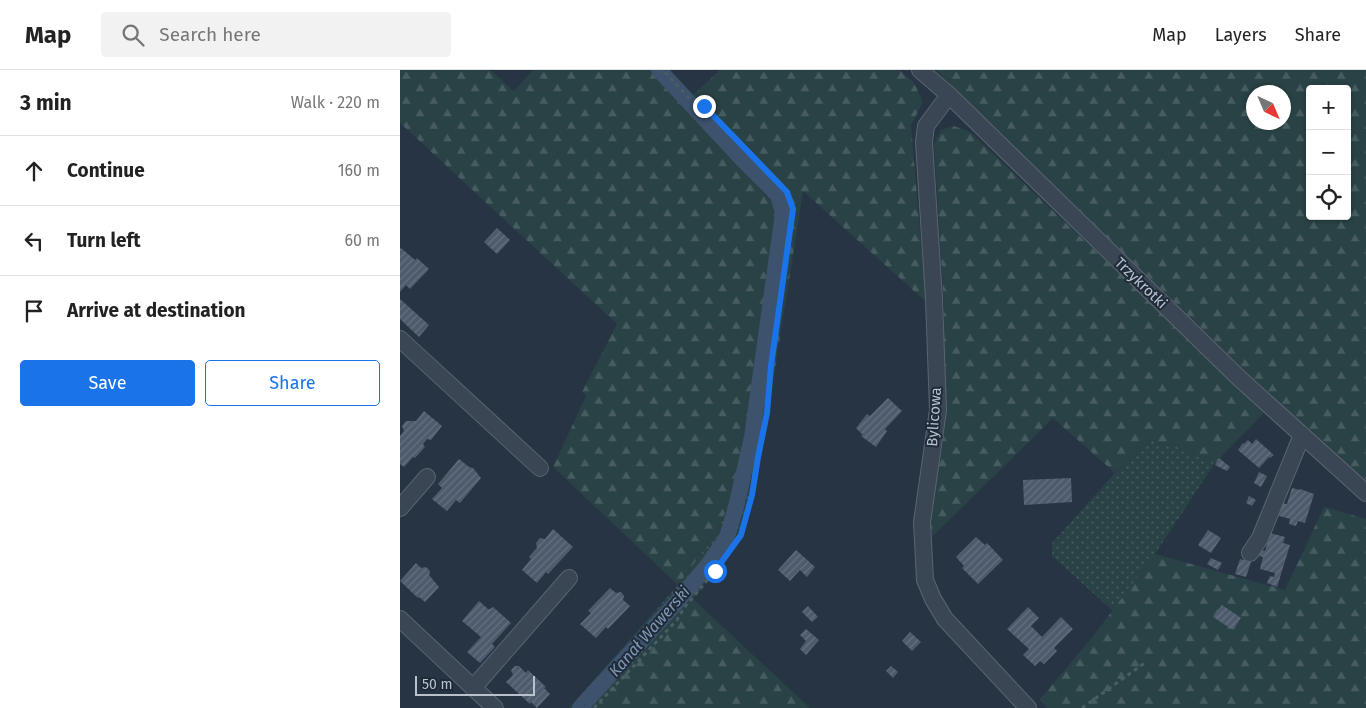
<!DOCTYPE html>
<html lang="en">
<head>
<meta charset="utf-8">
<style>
	:root { --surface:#fff; --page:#f2f2f2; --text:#222; --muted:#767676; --line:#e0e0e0; --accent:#1a73e8 }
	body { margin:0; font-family:"Fira Sans",sans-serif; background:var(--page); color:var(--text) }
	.controls { position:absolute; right:15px; top:15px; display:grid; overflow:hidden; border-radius:5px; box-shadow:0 1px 4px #0004 }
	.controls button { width:45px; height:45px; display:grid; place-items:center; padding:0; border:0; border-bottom:1px solid var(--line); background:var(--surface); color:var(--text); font:25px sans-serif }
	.compass { position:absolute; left:846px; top:15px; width:45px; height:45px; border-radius:50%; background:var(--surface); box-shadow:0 1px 4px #0004; rotate:136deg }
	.scale { position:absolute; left:15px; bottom:12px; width:120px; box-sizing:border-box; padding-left:5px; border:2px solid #b9c1cd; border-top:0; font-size:14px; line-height:18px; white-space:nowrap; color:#b9c1cd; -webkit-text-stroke:4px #202b39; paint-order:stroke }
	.stop { position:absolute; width:15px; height:15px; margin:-11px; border:4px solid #1a73e8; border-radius:50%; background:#fff }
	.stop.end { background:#1a73e8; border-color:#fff; box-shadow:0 1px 5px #0008 }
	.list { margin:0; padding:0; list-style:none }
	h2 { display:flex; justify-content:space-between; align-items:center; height:65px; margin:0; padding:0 20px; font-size:21px }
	h2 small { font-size:16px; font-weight:400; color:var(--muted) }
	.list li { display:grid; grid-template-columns:32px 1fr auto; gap:15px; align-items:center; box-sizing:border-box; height:70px; padding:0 20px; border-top:1px solid var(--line) }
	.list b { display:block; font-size:19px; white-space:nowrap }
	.list em { font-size:16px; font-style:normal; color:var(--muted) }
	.actions { display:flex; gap:10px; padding:15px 20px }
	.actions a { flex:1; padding:11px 0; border:1px solid var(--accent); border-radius:5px; text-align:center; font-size:18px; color:var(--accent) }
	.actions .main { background:var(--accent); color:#fff }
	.icon { flex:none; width:28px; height:28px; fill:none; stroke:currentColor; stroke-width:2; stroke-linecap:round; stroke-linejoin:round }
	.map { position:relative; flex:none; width:966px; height:638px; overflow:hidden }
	header { display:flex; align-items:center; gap:30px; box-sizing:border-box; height:70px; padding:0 25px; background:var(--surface); border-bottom:1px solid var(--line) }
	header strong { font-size:24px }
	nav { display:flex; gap:28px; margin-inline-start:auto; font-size:18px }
	.search { width:350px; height:45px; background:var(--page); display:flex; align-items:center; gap:12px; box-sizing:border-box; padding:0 18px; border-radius:5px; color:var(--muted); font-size:19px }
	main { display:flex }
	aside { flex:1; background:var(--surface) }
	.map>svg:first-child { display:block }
	.grass { fill:url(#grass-dots) }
	.forest { fill:url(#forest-firs); fill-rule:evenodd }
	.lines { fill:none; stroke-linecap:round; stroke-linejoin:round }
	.canal { stroke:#3c526d; stroke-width:16 }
	.building { fill:url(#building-hatch) }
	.minor-casing { stroke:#5a6471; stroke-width:18 }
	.path { stroke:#475f61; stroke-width:3; stroke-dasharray:4 4; stroke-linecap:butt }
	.minor { stroke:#3b4654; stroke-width:16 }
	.route { stroke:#1a73e8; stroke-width:6 }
	.labels { text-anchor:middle; stroke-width:4; stroke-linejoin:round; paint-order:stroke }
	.street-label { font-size:15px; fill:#b9c1cd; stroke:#202b39 }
	.water-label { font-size:16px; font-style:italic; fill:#7f98b4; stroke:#202b39 }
</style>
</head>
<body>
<header>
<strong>Map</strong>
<div class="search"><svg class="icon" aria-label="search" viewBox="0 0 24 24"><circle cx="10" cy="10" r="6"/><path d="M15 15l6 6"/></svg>Search here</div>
<nav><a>Map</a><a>Layers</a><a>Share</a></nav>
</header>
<main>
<aside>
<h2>3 min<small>Walk · 220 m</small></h2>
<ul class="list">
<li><svg class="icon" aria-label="ahead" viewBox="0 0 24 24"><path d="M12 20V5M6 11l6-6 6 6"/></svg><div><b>Continue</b></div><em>160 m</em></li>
<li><svg class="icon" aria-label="left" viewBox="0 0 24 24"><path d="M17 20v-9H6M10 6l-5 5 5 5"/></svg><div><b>Turn left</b></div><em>60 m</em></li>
<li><svg class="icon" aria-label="arrive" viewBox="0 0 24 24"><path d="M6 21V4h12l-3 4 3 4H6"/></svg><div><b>Arrive at destination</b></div></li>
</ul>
<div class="actions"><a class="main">Save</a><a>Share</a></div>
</aside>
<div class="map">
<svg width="966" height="638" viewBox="0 0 966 638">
	<defs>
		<pattern id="grass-dots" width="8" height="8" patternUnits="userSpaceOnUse" patternTransform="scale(1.25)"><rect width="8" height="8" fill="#294245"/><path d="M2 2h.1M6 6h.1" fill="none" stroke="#465c5f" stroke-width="1.8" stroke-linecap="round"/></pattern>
		<pattern id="forest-firs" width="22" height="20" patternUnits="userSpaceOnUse" patternTransform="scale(1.25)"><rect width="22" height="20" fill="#294245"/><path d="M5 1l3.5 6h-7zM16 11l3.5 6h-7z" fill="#465c5f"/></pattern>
		<pattern id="building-hatch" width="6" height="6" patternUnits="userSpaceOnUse" patternTransform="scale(1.25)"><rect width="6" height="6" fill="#4e5b6d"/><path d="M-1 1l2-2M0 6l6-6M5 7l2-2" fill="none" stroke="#657181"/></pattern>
	</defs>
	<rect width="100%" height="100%" fill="#273444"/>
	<g class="grass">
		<path d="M251,0H269L385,128L390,138L350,427L340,457L317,496L195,638H169L278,515L317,462L341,404L375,148V137L368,127Z"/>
		<path d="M750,369L815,393L755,484L713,541L652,486V473L715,403Z"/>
	</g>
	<g class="forest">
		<path d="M0,0H90L114,21L133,0H251L368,127L375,137V148L341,404L317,462L278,515L153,397L186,326L182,322L217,254L0,53Z"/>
		<path d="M320,0H500L514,13L523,32L511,55L526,232L403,121L356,420L341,470L293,529L410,638H195L317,496L340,457L350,427L390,138L385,128L293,25Z"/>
		<path d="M536,0H966V411L875,330ZM910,19H947V146H910ZM854,22H884V52H854Z"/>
		<path d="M554,56L570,62L865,342L815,393L750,369L715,403L653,348L533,466L530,456L542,363L544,236L534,73L541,60Z"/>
		<path d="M924,437L966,449V638H647L640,629L691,569L755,484L885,520Z"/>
	</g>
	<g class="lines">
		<path class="canal" d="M180,638L276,533L307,496L327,467L336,437L352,367L383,143L378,125L342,89L259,0"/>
	</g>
	<g class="building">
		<path d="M97,158L110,170L97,184L84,172Z"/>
		<path d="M1,178L15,190L17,188L29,199L10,219L6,215L0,222V179Z"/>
		<path d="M0,229L29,255L19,267L0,249Z"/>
		<path d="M488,328L502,341L485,359L487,361L476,377L461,366L463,365L456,358L467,344L470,346Z"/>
		<path d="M24,341L42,356L31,370L27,369L23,374L25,377L15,388L13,387L4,397L0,394V366L4,361L2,356L6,351H16Z"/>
		<path d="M856,369L874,385L870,388L869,387L859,398L838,380L843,373L844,374L848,370L852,374Z"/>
		<path d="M819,388L830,397L827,401L815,395Z"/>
		<path d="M59,389L69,397L73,398L81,408L60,433L56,430L47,441L32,429L42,418L38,414Z"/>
		<path d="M859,402L867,406L861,417L854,413Z"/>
		<path d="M671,408L672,432L624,435L623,410Z"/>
		<path d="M892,418L900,420V419L914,424L905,453L898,451L896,456L889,454L890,449L876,445L880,433L887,434Z"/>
		<path d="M849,426L856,430L852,436L846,433Z"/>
		<path d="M153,459L173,477L148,504L146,502L137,513L122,500L131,489L129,487L137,478L136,473L140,468L145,469Z"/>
		<path d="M808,460L821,468L811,483L798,475Z"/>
		<path d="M870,463L885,467L883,473L890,475L877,517L867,513L870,506L874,507L875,503L860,499L863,487L859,486L860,480L865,481Z"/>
		<path d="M576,467L585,475L587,473L603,490L578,514L562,498L564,496L556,487Z"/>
		<path d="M396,480L415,497L407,507L400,500L390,511L378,500Z"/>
		<path d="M811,488L822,493L818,500L807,494Z"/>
		<path d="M840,489L851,492L846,507L835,504Z"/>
		<path d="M16,493L21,498L26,497L30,501L29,505L39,517L25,532L19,527L18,528L0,511Z"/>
		<path d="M210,518L216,523L221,522L224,526L223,530L230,536L208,559L206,557L196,568L180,554L191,543L188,541Z"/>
		<path d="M79,531L88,539H90L93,537L111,553L92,574L95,577L80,593L67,582L81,567L62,551Z"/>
		<path d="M822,535L841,548L833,560L813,547Z"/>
		<path d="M408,536L418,547L412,552L402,542Z"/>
		<path d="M628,537L639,548L631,556L642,567L661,547L673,559L654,578L657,581L644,594L640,591L635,596L623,585L629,579L607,559Z"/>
		<path d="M406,559L419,570L406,585L400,579L406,571L400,565Z"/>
		<path d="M510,562L521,572L512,581L502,571Z"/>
		<path d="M115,596H119L126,603L128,600L146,617L144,618L150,624L137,638L131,632L130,634L106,612L113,605L111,600Z"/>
		<path d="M491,596L498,602L493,608L486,601Z"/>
	</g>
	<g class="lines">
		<g class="minor-casing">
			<g id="minor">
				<path d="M520,0L549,25L838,307L966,423"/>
				<path d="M549,25L526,56L524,72L534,229L538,340L522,452L525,510L533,529L545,549L628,638"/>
				<path d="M0,269L140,398"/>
				<path d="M0,438L27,407"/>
				<path d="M850,483L860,468L902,365"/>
				<path d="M0,549L95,638"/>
				<path d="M73,618L169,508"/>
			</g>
		</g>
		<g class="path">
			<path d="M194,638L277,550L284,538L315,501L341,465L353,425L358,387L367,343L371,296L393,139L387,122L304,36L289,28L263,0"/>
			<path d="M682,638L746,592"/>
		</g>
		<use href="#minor" class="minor"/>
	</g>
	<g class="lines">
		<path class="route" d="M304,36L387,122L393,139L371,296L367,343L358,387L352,425L341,465L315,501"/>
	</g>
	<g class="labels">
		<g class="street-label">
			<text transform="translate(741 213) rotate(44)" y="5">Trzykrotki</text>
			<text transform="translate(534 347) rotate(-86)" y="5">Bylicowa</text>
		</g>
		<g class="water-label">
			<text transform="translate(249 561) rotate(-49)" y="6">Kanał Wawerski</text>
		</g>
	</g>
</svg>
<div class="controls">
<button>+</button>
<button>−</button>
<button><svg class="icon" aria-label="locate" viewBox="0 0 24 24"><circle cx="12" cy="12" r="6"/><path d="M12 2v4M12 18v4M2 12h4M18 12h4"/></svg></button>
</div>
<svg class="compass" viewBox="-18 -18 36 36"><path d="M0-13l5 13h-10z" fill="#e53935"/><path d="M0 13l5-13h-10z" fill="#767676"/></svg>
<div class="scale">50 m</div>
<div class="stop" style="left:315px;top:501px"></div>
<div class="stop end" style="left:304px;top:36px"></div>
</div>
</main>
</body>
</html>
